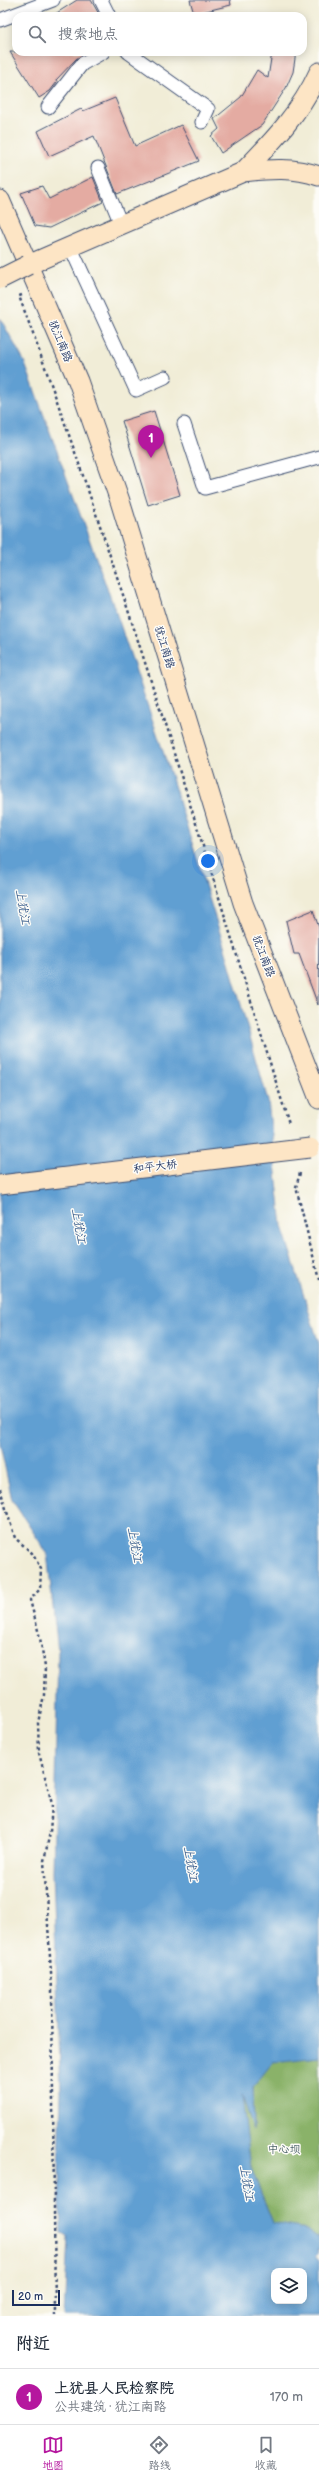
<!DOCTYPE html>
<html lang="zh">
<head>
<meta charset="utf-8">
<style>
	:root { --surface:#fff; --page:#f2f2f3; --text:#1f2937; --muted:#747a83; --line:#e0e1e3; --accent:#b5179e }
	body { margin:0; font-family:"Balsamiq Sans","LXGW WenKai TC",sans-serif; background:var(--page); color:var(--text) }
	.controls { position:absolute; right:12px; bottom:12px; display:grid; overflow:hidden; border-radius:8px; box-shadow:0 2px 10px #0003 }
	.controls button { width:36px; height:36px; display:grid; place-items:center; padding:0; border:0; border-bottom:1px solid var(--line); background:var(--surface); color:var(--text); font:20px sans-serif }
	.scale { position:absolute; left:12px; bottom:10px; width:48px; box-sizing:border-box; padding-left:4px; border:2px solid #1b2f5e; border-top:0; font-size:11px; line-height:14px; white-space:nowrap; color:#1b2f5e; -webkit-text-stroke:3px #fdfcf7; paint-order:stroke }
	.you { position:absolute; left:208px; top:861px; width:14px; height:14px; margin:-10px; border:3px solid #fff; border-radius:50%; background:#1a73e8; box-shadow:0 0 0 6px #1a73e833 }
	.badge { display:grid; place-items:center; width:26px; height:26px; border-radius:50%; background:var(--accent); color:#fff; font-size:13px; font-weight:700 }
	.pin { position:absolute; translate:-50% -33px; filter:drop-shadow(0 1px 2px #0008) }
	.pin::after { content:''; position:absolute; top:21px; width:14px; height:12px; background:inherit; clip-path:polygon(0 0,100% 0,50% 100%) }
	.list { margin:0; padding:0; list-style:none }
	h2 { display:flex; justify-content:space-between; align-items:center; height:52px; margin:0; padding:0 16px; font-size:17px }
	h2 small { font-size:13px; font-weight:400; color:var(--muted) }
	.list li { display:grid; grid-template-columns:26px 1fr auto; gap:12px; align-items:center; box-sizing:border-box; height:56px; padding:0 16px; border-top:1px solid var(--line) }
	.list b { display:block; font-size:15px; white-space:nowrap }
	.list p { margin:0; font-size:13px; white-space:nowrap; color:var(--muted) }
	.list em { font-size:13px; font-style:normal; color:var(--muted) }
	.icon { flex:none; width:22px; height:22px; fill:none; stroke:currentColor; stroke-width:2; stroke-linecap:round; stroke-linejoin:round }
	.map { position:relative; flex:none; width:319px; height:2316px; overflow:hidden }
	.search { position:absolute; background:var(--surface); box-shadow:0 2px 10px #0003; left:12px; right:12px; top:12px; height:44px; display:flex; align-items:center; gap:10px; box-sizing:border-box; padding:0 14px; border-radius:12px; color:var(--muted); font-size:15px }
	.sheet { height:108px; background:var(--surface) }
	nav { display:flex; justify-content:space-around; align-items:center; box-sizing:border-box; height:56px; border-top:1px solid var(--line); background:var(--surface); font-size:11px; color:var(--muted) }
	nav a { display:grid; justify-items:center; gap:2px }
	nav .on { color:var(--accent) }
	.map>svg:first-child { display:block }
	.forest { fill:#8ab269; stroke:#527064 }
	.water { fill:#619fd2; stroke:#3e6798; fill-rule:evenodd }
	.building { fill:#e4aba2 }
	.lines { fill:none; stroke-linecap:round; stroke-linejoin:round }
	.street-casing { stroke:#3b4c70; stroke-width:15 }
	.secondary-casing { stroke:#3b4c70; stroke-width:21 }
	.path { stroke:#3b4c70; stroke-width:2.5; stroke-dasharray:3 3; stroke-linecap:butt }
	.street { stroke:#fff; stroke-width:13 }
	.secondary { stroke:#fde5c5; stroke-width:19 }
	.secondary-bridge-casing { stroke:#3b4c70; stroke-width:21; stroke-linecap:butt }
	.secondary-bridge { stroke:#fde5c5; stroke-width:19 }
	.labels { text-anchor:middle; stroke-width:3; stroke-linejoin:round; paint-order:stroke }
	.street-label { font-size:11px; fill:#1b2f5e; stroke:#fdfcf7 }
	.park-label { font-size:11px; fill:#475f66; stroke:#fdfcf7 }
	.water-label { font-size:12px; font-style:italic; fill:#375c8c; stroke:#fdfcf7 }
</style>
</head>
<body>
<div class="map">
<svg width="319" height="2316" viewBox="0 0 319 2316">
	<rect width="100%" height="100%" fill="#fdfcf7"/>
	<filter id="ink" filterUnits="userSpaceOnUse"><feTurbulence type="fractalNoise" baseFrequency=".025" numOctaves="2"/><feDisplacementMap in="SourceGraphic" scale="8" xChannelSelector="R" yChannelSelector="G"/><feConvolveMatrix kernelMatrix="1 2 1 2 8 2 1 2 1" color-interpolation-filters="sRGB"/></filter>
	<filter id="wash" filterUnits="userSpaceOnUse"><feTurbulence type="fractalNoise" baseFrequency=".012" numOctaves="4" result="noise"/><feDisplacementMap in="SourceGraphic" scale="16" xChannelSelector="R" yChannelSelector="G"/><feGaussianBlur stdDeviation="0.9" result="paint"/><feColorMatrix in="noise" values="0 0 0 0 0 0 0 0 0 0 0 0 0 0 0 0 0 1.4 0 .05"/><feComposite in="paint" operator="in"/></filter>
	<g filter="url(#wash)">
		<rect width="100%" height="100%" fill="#f1edd7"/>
		<path class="forest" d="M319,2057V2237L317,2238L305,2229L273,2223L251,2168L241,2094L254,2128L253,2087L273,2061Z"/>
		<path class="water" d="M0,318L24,361L118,618L169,769L229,962L268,1101L282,1226L319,1344V2057L273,2062L253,2087L254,2130L242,2096L251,2168L273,2223L305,2229L317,2238L319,2237V2250L317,2249L318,2254L315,2256L319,2261V2316H64L68,2237L61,2233L59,2169L61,2092L53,1873L58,1652L47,1553L12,1500L0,1444ZM274,2271H304V2301H274Z"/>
		<g id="blocks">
			<g class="building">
				<path d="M77,0H91L100,16H52Z"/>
				<path d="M190,0H230L231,5L194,14Z"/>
				<path d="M10,52H87L76,59L56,80L57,82L50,91L39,98Z"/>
				<path d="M272,52H296L293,72L286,88L262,125L221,153L211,136L219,129L214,119L241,97L257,70L268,78Z"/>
				<path d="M115,98L135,146L181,125L199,161L117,194L94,136L49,156L38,131L81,109L83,111Z"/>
				<path d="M93,177L103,202L49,228L35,226L21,193L42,186L49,199Z"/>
				<path d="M154,411L180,495L148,505L122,421Z"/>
				<path d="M313,910L319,928L318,1005L299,954H294L286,921Z"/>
			</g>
		</g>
	</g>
	<g filter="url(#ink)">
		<use href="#blocks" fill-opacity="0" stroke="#3b4c70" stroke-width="1"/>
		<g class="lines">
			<g class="street-casing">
				<g id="street">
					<path d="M101,0L109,16"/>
					<path d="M0,20L53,0"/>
					<path d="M128,52L208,109L202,122"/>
					<path d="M48,107L82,64L103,52"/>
					<path d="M98,168L121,224"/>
					<path d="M70,246L136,390L165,377"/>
					<path d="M184,424L205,488L319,457"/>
				</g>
			</g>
			<g class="secondary-casing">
				<g id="secondary">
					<path d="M243,172C273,141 301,112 319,72"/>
					<path d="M0,200L78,381L120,501L243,903L319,1099"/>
					<path d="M28,265L243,172C269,169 294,167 319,176"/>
				</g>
			</g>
			<g class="path">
				<path d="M22,295L19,296C120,568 203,847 289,1124"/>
				<path d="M300,1173L296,1187L319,1280"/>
				<path d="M0,1489L15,1538L32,1553L41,1569L40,1589L30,1600L40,1638L45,1667L44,1695L38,1723L39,1753L52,1804L50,1832L44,1861L52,1989L55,2316"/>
			</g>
			<use href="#street" class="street"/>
			<use href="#secondary" class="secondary"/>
			<g class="secondary-bridge-casing">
				<g id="secondary-bridge">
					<path d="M0,279L28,265"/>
					<path d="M0,1185L310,1148"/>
				</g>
			</g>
			<use href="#secondary-bridge" class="secondary-bridge"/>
		</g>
	</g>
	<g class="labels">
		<g class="street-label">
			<text transform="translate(61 341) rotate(67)" y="4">犹江南路</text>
			<text transform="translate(165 647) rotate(73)" y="4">犹江南路</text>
			<text transform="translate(264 956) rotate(69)" y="4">犹江南路</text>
			<text transform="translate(155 1166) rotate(-7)" y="4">和平大桥</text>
		</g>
		<g class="park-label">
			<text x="284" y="2153">中心坝</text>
		</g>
		<g class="water-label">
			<text transform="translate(23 907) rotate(80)" y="4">上犹江</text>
			<text transform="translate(79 1226) rotate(80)" y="4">上犹江</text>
			<text transform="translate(135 1545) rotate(80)" y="4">上犹江</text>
			<text transform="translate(191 1864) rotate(80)" y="4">上犹江</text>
			<text transform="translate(247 2183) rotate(80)" y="4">上犹江</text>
		</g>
	</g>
</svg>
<div class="controls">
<button><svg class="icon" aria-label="layers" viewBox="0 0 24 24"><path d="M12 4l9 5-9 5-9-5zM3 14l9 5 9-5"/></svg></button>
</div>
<div class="scale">20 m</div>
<div class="you"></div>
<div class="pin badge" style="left:151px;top:458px">1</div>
<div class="search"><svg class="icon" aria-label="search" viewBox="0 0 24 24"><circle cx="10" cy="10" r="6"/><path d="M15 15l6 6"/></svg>搜索地点</div>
</div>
<section class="sheet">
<h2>附近<small></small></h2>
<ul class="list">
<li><span class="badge">1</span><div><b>上犹县人民检察院</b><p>公共建筑 · 犹江南路</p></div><em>170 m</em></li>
</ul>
</section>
<nav>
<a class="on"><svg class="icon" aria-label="map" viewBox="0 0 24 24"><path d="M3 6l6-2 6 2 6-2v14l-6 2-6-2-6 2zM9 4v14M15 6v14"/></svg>地图</a>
<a><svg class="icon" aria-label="directions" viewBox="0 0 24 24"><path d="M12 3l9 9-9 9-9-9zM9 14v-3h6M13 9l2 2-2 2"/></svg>路线</a>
<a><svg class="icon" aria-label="saved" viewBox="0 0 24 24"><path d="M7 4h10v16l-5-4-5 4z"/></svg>收藏</a>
</nav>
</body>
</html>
